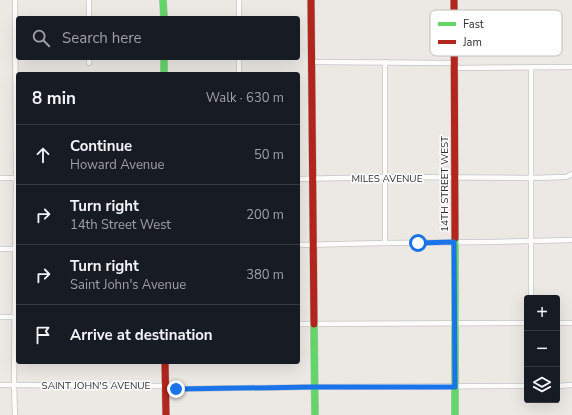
<!DOCTYPE html>
<html lang="en">
<head>
<meta charset="utf-8">
<style>
	:root { --surface:#171b24; --page:#20242c; --text:#f1f3f6; --muted:#9ea1a6; --line:#363941 }
	body { margin:0; font-family:"Nunito Sans",sans-serif; background:var(--page); color:var(--text) }
	.controls { position:absolute; right:12px; bottom:12px; display:grid; overflow:hidden; border-radius:4px; box-shadow:0 4px 16px #0002 }
	.controls button { width:36px; height:36px; display:grid; place-items:center; padding:0; border:0; border-bottom:1px solid var(--line); background:var(--surface); color:var(--text); font:20px sans-serif }
	.stop { position:absolute; width:12px; height:12px; margin:-9px; border:3px solid #1a73e8; border-radius:50%; background:#fff }
	.stop.end { background:#1a73e8; border-color:#fff; box-shadow:0 1px 4px #0008 }
	.list { margin:0; padding:0; list-style:none }
	h2 { display:flex; justify-content:space-between; align-items:center; height:52px; margin:0; padding:0 16px; font-size:17px }
	h2 small { font-size:13px; font-weight:400; color:var(--muted) }
	.list li { display:grid; grid-template-columns:26px 1fr auto; gap:12px; align-items:center; box-sizing:border-box; height:60px; padding:0 16px; border-top:1px solid var(--line) }
	.list b { display:block; font-size:15px; white-space:nowrap }
	.list p { margin:0; font-size:13px; white-space:nowrap; color:var(--muted) }
	.list em { font-size:13px; font-style:normal; color:var(--muted) }
	.icon { flex:none; width:22px; height:22px; fill:none; stroke:currentColor; stroke-width:2; stroke-linecap:round; stroke-linejoin:round }
	.map { position:relative; flex:none; width:572px; height:415px; overflow:hidden }
	.search { position:absolute; background:var(--surface); box-shadow:0 4px 16px #0002; left:16px; top:16px; width:284px; height:44px; display:flex; align-items:center; gap:10px; box-sizing:border-box; padding:0 14px; border-radius:4px; color:var(--muted); font-size:15px }
	.panel { position:absolute; background:var(--surface); box-shadow:0 4px 16px #0002; left:16px; top:72px; width:284px; height:292px; border-radius:4px }
	.map>svg:first-child { display:block }
	.lines { fill:none; stroke-linecap:round; stroke-linejoin:round }
	.street-casing { stroke:#c5c4c5; stroke-width:6 }
	.fast-casing { stroke:#c5c4c5; stroke-width:8 }
	.jam-casing { stroke:#c5c4c5; stroke-width:8 }
	.street { stroke:#fcfcfb; stroke-width:4.5 }
	.fast { stroke:#63d668; stroke-width:7 }
	.jam { stroke:#b3261e; stroke-width:7 }
	.route { stroke:#1a73e8; stroke-width:5 }
	.labels { text-anchor:middle; stroke-width:3; stroke-linejoin:round; paint-order:stroke }
	.street-label { font-size:10px; fill:#2e2e2e; stroke:#fff }
	.key { fill:#fff; stroke:#c0c0c0; stroke-width:1 }
	.key-label { font-size:11px; fill:#2e2e2e }
</style>
</head>
<body>
<div class="map">
<svg width="572" height="415" viewBox="0 0 572 415">
	<rect width="100%" height="100%" fill="#ece8e4"/>
	<g class="lines">
		<g class="street-casing">
			<g id="street">
				<path d="M15,0L16,178L14,385L15,415"/>
				<path d="M239,0V18"/>
				<path d="M89,18V0"/>
				<path d="M239,58V74"/>
				<path d="M312,62L454,63"/>
				<path d="M385,62V243"/>
				<path d="M89,63V58"/>
				<path d="M454,68L572,67"/>
				<path d="M531,68V298"/>
				<path d="M0,178H18"/>
				<path d="M298,179L385,177L531,178L566,177L572,174"/>
				<path d="M298,245L385,243L491,242L572,240"/>
				<path d="M0,249H18"/>
				<path d="M0,317H18"/>
				<path d="M557,323H572"/>
				<path d="M298,324L527,323"/>
				<path d="M0,385L165,386L176,389L315,387L527,386"/>
				<path d="M557,386L572,385"/>
			</g>
		</g>
		<g class="fast-casing">
			<g id="fast">
				<path d="M163,0L164,18"/>
				<path d="M164,58V74"/>
				<path d="M455,238V415"/>
				<path d="M314,324L315,415"/>
			</g>
		</g>
		<g class="jam-casing">
			<g id="jam">
				<path d="M311,0L314,324"/>
				<path d="M454,0L455,238"/>
				<path d="M165,362L166,415"/>
			</g>
		</g>
		<use href="#street" class="street"/>
		<use href="#fast" class="fast"/>
		<use href="#jam" class="jam"/>
	</g>
	<g class="lines">
		<path class="route" d="M176,389L315,387H455L454,242L418,243"/>
	</g>
	<g class="labels">
		<g class="street-label">
			<text x="387" y="182">MILES AVENUE</text>
			<text transform="translate(444 184) rotate(-90)" y="4">14TH STREET WEST</text>
			<text x="96" y="389">SAINT JOHN'S AVENUE</text>
		</g>
	</g>
	<rect x="430" y="10" width="132" height="46" rx="6" class="key"/>
	<rect x="438" y="22" width="18" height="4" fill="#63d668"/>
	<rect x="438" y="40" width="18" height="4" fill="#b3261e"/>
	<g class="key-label">
		<text x="463" y="28">Fast</text>
		<text x="463" y="46">Jam</text>
	</g>
</svg>
<div class="controls">
<button>+</button>
<button>−</button>
<button><svg class="icon" aria-label="layers" viewBox="0 0 24 24"><path d="M12 4l9 5-9 5-9-5zM3 14l9 5 9-5"/></svg></button>
</div>
<div class="stop" style="left:418px;top:243px"></div>
<div class="stop end" style="left:176px;top:389px"></div>
<div class="search"><svg class="icon" aria-label="search" viewBox="0 0 24 24"><circle cx="10" cy="10" r="6"/><path d="M15 15l6 6"/></svg>Search here</div>
<section class="panel">
<h2>8 min<small>Walk · 630 m</small></h2>
<ul class="list">
<li><svg class="icon" aria-label="ahead" viewBox="0 0 24 24"><path d="M12 20V5M6 11l6-6 6 6"/></svg><div><b>Continue</b><p>Howard Avenue</p></div><em>50 m</em></li>
<li><svg class="icon" aria-label="right" viewBox="0 0 24 24"><path d="M7 20v-9h11M14 6l5 5-5 5"/></svg><div><b>Turn right</b><p>14th Street West</p></div><em>200 m</em></li>
<li><svg class="icon" aria-label="right" viewBox="0 0 24 24"><path d="M7 20v-9h11M14 6l5 5-5 5"/></svg><div><b>Turn right</b><p>Saint John's Avenue</p></div><em>380 m</em></li>
<li><svg class="icon" aria-label="arrive" viewBox="0 0 24 24"><path d="M6 21V4h12l-3 4 3 4H6"/></svg><div><b>Arrive at destination</b></div></li>
</ul>
</section>
</div>
</body>
</html>
